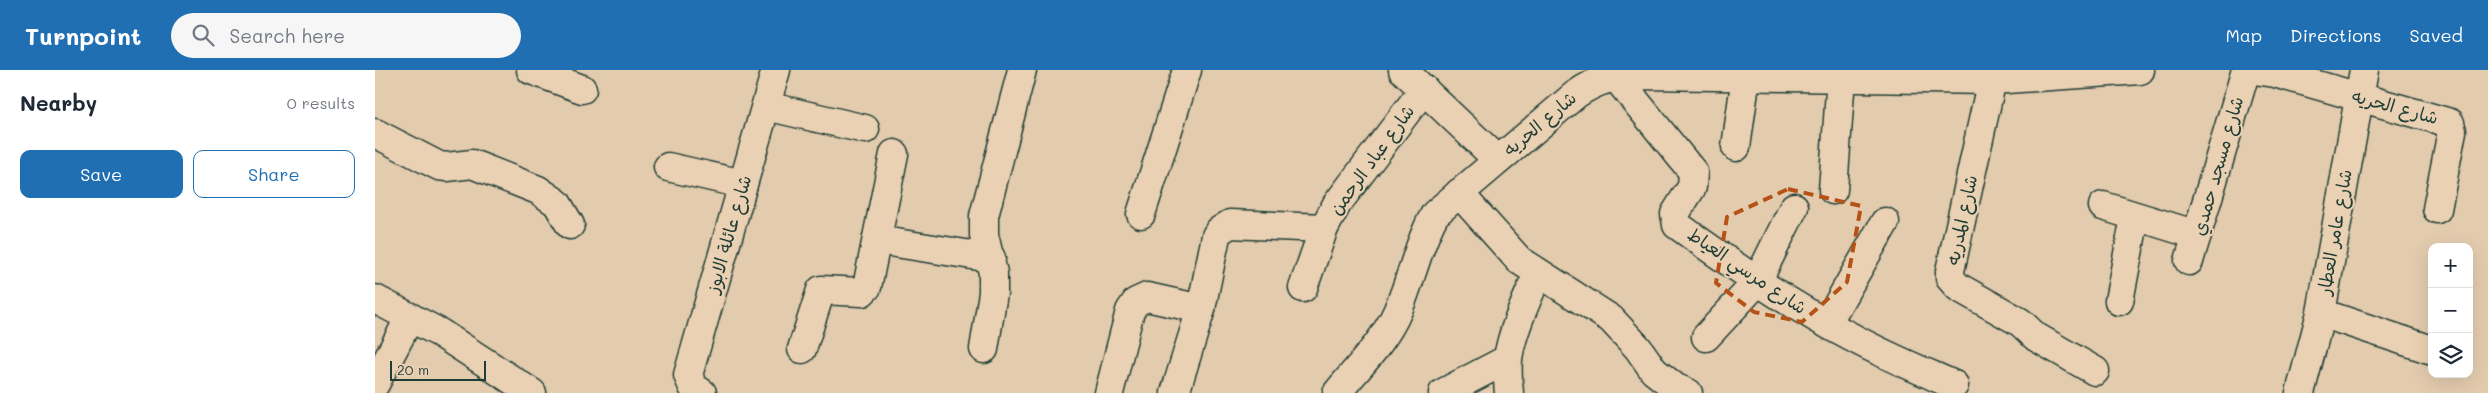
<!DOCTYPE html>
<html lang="en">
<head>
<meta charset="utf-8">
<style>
	:root { --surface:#fff; --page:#f6f6f7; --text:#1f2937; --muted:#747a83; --line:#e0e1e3; --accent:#1f6fb2 }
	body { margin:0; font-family:Mali,"Playpen Sans Arabic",sans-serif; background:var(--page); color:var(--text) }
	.controls { position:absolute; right:15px; bottom:15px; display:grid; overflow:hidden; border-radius:10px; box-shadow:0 5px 20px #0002 }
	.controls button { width:45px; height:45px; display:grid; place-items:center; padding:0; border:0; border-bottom:1px solid var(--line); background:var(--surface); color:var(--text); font:25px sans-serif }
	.scale { position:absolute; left:15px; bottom:12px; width:96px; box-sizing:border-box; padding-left:5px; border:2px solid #1f3d34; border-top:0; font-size:14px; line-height:18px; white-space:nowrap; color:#1f3d34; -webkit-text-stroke:4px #ebd1b3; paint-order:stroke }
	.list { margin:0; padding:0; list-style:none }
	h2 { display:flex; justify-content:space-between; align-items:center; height:65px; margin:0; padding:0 20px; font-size:21px }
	h2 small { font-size:16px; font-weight:400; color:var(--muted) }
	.actions { display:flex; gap:10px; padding:15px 20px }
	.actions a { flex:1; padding:11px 0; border:1px solid var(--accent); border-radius:10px; text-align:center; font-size:18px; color:var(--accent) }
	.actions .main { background:var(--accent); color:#fff }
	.icon { flex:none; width:28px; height:28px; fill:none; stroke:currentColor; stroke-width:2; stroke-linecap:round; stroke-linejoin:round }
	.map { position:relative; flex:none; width:2113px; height:323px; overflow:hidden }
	header { display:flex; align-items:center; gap:30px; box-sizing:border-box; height:70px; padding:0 25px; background:var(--accent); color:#fff }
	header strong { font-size:24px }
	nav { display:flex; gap:28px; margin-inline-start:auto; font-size:18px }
	.search { width:350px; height:45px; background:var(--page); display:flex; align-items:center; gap:12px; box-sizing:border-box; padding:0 18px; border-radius:28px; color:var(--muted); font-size:19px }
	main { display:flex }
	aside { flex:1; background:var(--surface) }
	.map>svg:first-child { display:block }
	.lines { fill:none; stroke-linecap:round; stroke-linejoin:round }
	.minor-casing { stroke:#1f3d34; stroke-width:31 }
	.minor { stroke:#ebd1b3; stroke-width:28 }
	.marked { fill:none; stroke:#b65216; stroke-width:4; stroke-dasharray:10 6; stroke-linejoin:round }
	.labels { text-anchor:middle; stroke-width:4; stroke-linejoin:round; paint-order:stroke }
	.street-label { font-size:18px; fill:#1f3d34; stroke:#ebd1b3 }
</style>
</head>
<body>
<header>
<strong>Turnpoint</strong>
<div class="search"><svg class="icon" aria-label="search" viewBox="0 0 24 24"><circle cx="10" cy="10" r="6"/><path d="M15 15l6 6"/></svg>Search here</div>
<nav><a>Map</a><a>Directions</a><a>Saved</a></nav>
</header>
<main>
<aside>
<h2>Nearby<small>0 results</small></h2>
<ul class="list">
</ul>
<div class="actions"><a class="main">Save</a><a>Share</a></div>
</aside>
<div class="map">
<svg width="2113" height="323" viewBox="0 0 2113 323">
	<rect width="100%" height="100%" fill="#e3cbae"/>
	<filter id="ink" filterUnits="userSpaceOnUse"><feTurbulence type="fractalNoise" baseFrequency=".02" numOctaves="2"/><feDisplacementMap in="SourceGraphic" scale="10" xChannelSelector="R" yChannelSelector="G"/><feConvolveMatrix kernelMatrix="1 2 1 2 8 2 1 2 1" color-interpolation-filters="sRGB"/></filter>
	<g filter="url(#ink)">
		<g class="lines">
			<g class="minor-casing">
				<g id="minor">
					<path d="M156,0L207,19"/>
					<path d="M1028,0L1123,90"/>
					<path d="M1619,0L1575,201V208L1583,217L1645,252L1661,267L1720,301"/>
					<path d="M1879,0L1900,3L2075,53L2077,61L2062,139"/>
					<path d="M1240,6L1318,102L1317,117L1300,144L1302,155C1359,196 1416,236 1478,268C1511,286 1545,300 1579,315"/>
					<path d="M391,36L490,59"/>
					<path d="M0,63L64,96L72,97L97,94L163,120L182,133L195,155"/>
					<path d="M1361,77L1371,6"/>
					<path d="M293,97L368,114"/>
					<path d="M1458,120L1466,7"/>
					<path d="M1084,123L1144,190L1236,249L1263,278L1279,301L1301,318L1313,323"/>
					<path d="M1728,136L1822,165"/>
					<path d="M766,144L812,0"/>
					<path d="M502,170L616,188"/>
					<path d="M1814,191L1871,0"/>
					<path d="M928,218L949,158L962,134L1049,19"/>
					<path d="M0,229L65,263L157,323"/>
					<path d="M1744,231L1760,147"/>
					<path d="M1946,243L2054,279"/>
					<path d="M1452,253L1510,152"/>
					<path d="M1331,267L1382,212L1419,137"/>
					<path d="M427,279L446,220L487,222L492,217L519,84"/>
					<path d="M609,279L618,223V203L609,165V146L647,0"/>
					<path d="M0,314L35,247"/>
					<path d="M327,323L318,317L313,305L401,0"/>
					<path d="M734,323L755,241L761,232L772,227L826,239"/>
					<path d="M800,323L826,239L841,166L844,161L855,154L949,158"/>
					<path d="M962,323C983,297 1010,271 1023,240C1037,208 1043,174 1060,144L1200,25C1225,7 1242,6 1273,5L1617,10L1765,0"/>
					<path d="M1068,323L1133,289"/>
					<path d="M1134,323C1133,312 1132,299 1133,288C1138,258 1152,230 1163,203"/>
					<path d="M1925,323L1946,243L1989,0"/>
				</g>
			</g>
			<use href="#minor" class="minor"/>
		</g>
	</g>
	<path class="marked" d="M1413,119L1486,136L1472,212L1427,252L1379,242L1341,213L1352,147Z"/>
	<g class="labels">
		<g class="street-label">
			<text transform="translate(2020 37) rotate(15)" y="6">شارع الحريه</text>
			<text transform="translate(1165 54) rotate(-40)" y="6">شارع الحريه</text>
			<text transform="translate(997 90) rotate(-54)" y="6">شارع عباد الرحمن</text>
			<text transform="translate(1843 96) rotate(-74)" y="6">شارع مسجد حمدي</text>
			<text transform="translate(1587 150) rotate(-78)" y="6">شارع المدريه</text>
			<text transform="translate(1960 162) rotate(-80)" y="6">شارع عامر العطار</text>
			<text transform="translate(354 164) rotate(-74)" y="6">شارع عائلة الابوز</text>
			<text transform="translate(1372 201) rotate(34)" y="6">شارع مرسي العياط</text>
		</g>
	</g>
</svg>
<div class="controls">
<button>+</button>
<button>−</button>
<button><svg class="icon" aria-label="layers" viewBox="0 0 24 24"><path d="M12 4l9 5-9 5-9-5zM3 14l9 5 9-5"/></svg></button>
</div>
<div class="scale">20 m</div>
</div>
</main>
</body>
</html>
